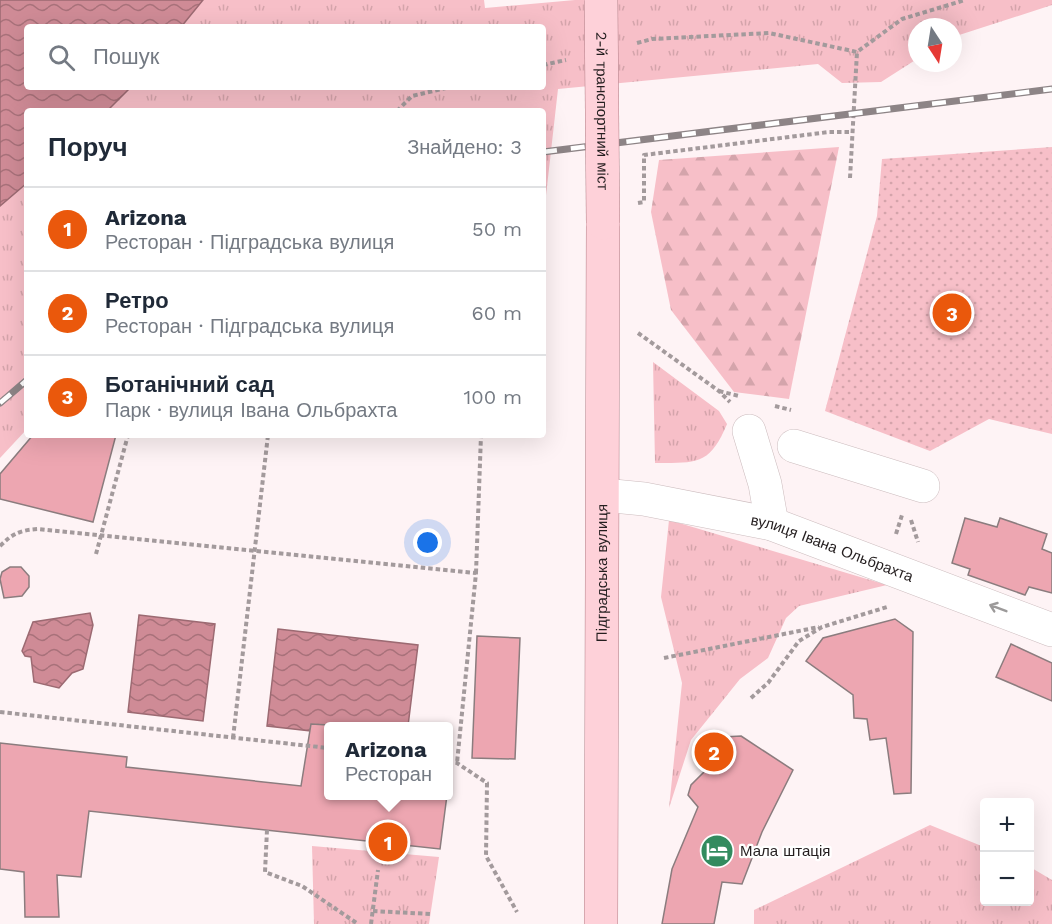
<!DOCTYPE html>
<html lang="uk">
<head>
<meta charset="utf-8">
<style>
	:root { --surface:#fff; --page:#f6f6f7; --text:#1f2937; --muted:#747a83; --line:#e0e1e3; --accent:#ea580c }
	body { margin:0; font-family:"Work Sans",sans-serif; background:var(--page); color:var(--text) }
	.controls { position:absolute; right:18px; bottom:18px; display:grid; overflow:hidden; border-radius:6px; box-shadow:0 6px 24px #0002 }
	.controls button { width:54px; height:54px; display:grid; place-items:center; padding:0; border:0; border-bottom:2px solid var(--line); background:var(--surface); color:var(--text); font:30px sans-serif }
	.compass { position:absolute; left:908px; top:18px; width:54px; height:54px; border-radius:50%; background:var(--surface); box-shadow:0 6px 24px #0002; rotate:168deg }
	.you { position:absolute; left:428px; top:543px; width:21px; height:21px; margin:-15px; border:4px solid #fff; border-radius:50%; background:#1a73e8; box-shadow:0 0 0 9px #1a73e833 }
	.badge { display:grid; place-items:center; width:39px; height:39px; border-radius:50%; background:var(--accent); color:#fff; font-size:20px; font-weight:700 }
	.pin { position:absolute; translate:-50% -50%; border:3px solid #fff; box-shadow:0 2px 6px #0006 }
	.popup { position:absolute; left:324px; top:722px; width:129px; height:78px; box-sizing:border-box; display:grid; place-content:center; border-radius:6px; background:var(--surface); filter:drop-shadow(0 2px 4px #0005); font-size:20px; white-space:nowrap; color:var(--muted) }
	.popup b { font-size:22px; color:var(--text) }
	.popup::after { content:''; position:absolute; left:50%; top:100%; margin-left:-12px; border:12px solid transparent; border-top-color:var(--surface) }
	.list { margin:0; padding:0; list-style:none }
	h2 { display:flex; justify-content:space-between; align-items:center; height:78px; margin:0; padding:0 24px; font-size:26px }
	h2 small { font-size:20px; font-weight:400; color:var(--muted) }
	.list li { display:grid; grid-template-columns:39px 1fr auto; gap:18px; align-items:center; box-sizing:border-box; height:84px; padding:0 24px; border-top:2px solid var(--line) }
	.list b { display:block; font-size:22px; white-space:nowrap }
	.list p { margin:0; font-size:20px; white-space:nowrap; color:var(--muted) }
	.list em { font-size:20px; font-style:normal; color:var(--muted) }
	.icon { flex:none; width:33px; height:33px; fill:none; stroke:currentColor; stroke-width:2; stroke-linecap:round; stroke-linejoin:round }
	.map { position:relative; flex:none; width:1052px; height:924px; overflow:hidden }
	.search { position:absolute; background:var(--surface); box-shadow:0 6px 24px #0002; left:24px; top:24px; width:522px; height:66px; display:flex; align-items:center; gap:15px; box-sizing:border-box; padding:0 21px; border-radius:6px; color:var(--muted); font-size:22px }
	.panel { position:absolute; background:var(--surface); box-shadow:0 6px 24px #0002; left:24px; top:108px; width:522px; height:330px; border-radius:6px }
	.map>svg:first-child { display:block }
	.grass { fill:url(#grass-tufts) }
	.forest { fill:url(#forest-firs) }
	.garden { fill:url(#garden-dots) }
	.water { fill:url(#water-waves); stroke:#9c6a72; stroke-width:1.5 }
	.building { fill:#eda6b1; stroke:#8b7c7e; stroke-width:1.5 }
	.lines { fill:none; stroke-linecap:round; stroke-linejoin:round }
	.minor-casing { stroke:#ccbcbe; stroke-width:34 }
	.major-casing { stroke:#b27f87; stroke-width:34 }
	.path { stroke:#a39a9c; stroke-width:4; stroke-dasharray:4.5 3; stroke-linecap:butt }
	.minor { stroke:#fff; stroke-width:33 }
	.major { stroke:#fed1d9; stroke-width:33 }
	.rail-casing { stroke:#8d8486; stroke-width:7 }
	.rail { stroke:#fff; stroke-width:4.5; stroke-dasharray:14; stroke-linecap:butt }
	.major-bridge-casing { stroke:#b27f87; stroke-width:34; stroke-linecap:butt }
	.major-bridge { stroke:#fed1d9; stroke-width:33 }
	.oneway { stroke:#9c9a9a }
	.labels { text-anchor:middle; stroke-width:4.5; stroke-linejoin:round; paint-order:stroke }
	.street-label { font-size:15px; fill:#241e1f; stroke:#fff }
	.poi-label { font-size:15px; fill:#241e1f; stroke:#fff; text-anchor:start }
</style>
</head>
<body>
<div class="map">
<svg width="1052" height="924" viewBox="0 0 1052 924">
	<defs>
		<pattern id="grass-tufts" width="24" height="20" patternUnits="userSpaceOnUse" patternTransform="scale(1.5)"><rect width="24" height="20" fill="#f7bfc8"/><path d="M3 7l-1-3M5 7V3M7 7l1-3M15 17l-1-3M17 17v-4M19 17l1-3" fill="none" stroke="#d4a4ab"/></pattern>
		<pattern id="forest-firs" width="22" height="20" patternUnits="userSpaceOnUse" patternTransform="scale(1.5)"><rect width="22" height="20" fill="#f7bfc8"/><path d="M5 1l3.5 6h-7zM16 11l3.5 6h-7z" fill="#d4a4ab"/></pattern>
		<pattern id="garden-dots" width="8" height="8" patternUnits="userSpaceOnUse" patternTransform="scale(1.5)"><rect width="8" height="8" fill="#f7bfc8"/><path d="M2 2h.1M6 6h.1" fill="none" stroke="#d4a4ab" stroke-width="1.8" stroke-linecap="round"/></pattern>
		<pattern id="water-waves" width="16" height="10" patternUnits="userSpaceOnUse" patternTransform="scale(1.5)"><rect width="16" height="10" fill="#cf8b96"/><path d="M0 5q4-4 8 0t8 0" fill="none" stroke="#a8717a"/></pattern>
	</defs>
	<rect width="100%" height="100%" fill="#fef3f5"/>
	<g class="grass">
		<path d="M203,0H484L485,8L575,0H1052V5L953,37V27H917V59L881,82L842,83L818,64L558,89L543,222V111H107L131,87H543V27H181Z"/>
		<path d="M27,183V429L0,458V206Z"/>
		<path d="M653,362L719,411L727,424C710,465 697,463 655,463Z"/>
		<path d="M669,520L887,585L799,606L786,618L768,658L740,679L691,740L669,808L682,683L661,597Z"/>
		<path d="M930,825L984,847V902H1030V867L1052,880V924H754V910Z"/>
		<path d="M312,846L439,857L429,924H314Z"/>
	</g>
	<path class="forest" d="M839,147L789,399L734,392L671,310L651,212L659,160Z"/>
	<path class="garden" d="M1052,147V434L989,419L930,451L825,411L877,216L882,159Z"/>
	<g class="water">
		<path d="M0,0H203L181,27H27V87H131L107,111H27V183L0,206Z"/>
		<path d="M90,613L93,625L83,669L72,673L59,688L34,682L31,657L25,656L22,651L33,622Z"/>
		<path d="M139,615L215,624L203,721L128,712Z"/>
		<path d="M278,629L418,645L408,726H328V733L267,726Z"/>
	</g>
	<g class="building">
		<path d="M33,435H116L93,522L0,499V474Z"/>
		<path d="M965,518L997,527L1000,518L1047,534L1042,549L1052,553V593L1029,587L1025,595L968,575L970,569L952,563Z"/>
		<path d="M10,567H21L29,576V587L22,596L4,598L0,579L2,572Z"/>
		<path d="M895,619L913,632L911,793L894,794L886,738L870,740L867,719L854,718L853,695L806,661L823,638Z"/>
		<path d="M477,636L520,638L515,759L472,758Z"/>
		<path d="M1011,644L1052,663V701L996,677Z"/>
		<path d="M311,724L328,725V795H447L440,849L89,811L81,877L57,875L59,917H25L24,872L0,869V743L127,757L126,767L301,786Z"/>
		<path d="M741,736L793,770L762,832L742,884L722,882L714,924H662L672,869L698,807L688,795L691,785L709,767L707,755L710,743L723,737Z"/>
	</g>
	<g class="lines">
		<g class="minor-casing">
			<g id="minor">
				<path d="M749,431L765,484L772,524"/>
				<path d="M794,446L923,486"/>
				<path id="s1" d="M603,495L644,499L772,524L1052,630"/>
			</g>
		</g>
		<g class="major-casing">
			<g id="major">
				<path id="s2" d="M601,924L603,223"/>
			</g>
		</g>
		<g class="path">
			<path d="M637,43L652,39L769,33L857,52L902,19L965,0"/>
			<path d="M543,65L566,60"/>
			<path d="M397,111L412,96L450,87"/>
			<path d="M850,178L857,52"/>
			<path d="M638,203L644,202V155L829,132H851"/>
			<path d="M638,333L719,391L730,402"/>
			<path d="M719,391L739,396"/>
			<path d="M775,406L791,410"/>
			<path d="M911,520L918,542"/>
			<path d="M896,534L902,515"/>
			<path d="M0,546C12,534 20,530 38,529L476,573L457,763"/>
			<path d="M96,554L128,435"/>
			<path d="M476,573L481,435"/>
			<path d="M664,658L819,627"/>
			<path d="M751,698L768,683L799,641L822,627L887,607"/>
			<path d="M0,712L328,748"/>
			<path d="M233,738L268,435"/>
			<path d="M448,762L457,763L487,783L486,856L517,912"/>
			<path d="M267,830L265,872L302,886L358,924"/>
			<path d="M373,911L430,914"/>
			<path d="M371,924L378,870"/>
		</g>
		<use href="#minor" class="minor"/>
		<use href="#major" class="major"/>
		<g class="rail-casing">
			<g id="rail">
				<path d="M543,152L1052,89"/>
				<path d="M0,403L27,380"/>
			</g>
		</g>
		<use href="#rail" class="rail"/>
		<g class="major-bridge-casing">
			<g id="major-bridge">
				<path id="s3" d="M601,0L603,223"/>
			</g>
		</g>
		<use href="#major-bridge" class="major-bridge"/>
	</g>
	<defs><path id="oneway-shaft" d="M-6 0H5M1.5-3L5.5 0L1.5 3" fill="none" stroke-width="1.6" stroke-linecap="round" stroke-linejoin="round" transform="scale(1.5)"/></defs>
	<use class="oneway" href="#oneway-shaft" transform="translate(998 608) rotate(-159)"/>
	<defs>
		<g id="hotel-disc" transform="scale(1.725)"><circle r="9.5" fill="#338b5f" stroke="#fff"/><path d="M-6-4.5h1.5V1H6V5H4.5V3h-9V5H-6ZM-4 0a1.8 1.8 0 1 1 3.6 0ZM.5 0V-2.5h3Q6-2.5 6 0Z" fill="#fff"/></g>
	</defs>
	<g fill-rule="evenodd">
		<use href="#hotel-disc" x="717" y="851"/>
	</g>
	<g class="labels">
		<g class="street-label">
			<text dy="5" stroke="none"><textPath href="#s3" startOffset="111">2-й транспортний міст</textPath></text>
			<text dy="5" stroke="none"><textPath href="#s1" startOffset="236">вулиця Івана Ольбрахта</textPath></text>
			<text dy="5" stroke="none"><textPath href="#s2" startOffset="351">Підградська вулиця</textPath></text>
		</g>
		<g class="poi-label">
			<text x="740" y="856">Мала штація</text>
		</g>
	</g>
</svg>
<div class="controls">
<button>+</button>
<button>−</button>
</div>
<svg class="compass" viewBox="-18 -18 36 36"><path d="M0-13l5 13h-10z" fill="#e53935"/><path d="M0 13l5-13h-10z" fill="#747a83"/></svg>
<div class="you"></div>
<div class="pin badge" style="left:388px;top:842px">1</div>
<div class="popup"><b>Arizona</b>Ресторан</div>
<div class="pin badge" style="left:714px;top:752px">2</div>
<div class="pin badge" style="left:952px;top:313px">3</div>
<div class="search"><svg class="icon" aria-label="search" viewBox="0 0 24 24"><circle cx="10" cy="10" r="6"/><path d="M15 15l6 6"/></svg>Пошук</div>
<section class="panel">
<h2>Поруч<small>Знайдено: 3</small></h2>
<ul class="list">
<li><span class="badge">1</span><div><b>Arizona</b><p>Ресторан · Підградська вулиця</p></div><em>50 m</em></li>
<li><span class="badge">2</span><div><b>Ретро</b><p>Ресторан · Підградська вулиця</p></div><em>60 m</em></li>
<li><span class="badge">3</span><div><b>Ботанічний сад</b><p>Парк · вулиця Івана Ольбрахта</p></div><em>100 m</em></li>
</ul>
</section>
</div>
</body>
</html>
